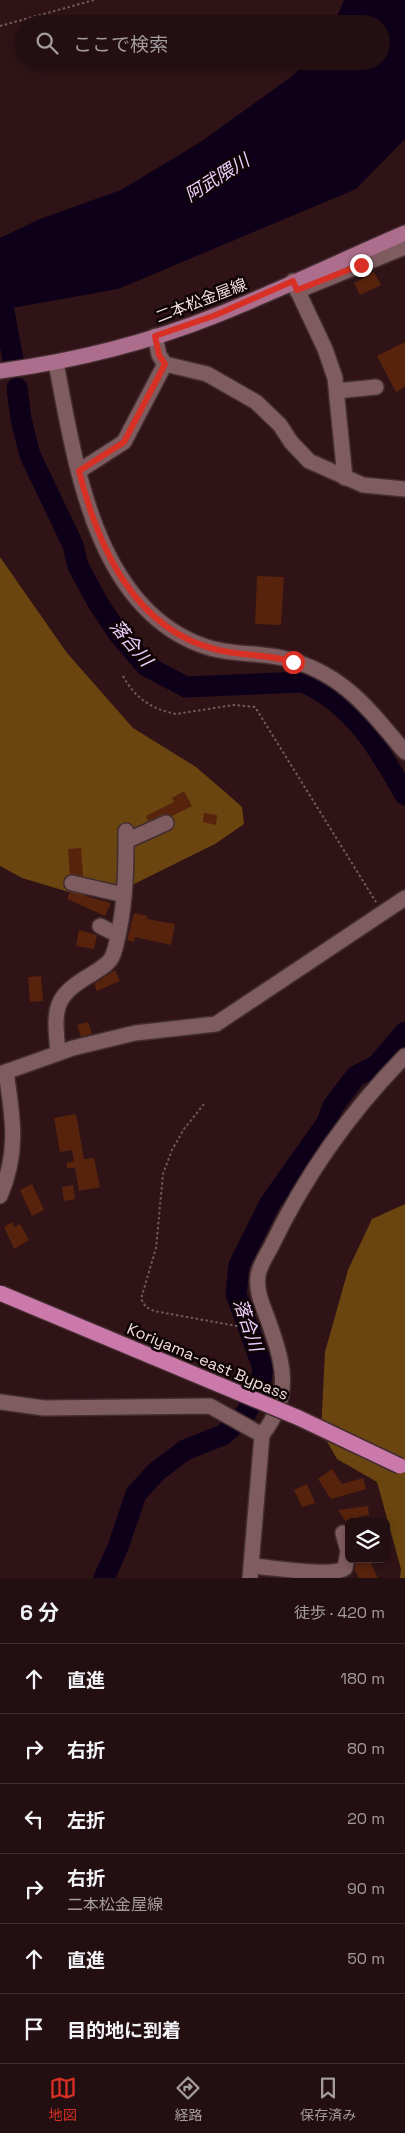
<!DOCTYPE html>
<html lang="ja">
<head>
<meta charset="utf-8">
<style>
	:root { --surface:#230e11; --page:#2f1c1f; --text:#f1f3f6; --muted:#a39c9f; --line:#402e31; --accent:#d93025 }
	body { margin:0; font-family:"Space Grotesk","Noto Sans JP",sans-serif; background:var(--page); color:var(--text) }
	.controls { position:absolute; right:15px; bottom:15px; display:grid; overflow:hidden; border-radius:8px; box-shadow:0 2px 8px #0003 }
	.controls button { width:45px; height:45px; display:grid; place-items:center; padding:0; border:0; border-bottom:1px solid var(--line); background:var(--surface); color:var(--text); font:25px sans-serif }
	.stop { position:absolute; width:15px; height:15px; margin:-11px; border:4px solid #d93025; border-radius:50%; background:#fff }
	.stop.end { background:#d93025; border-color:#fff; box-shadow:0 1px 5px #0008 }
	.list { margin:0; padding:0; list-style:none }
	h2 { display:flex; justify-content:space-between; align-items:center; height:65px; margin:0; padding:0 20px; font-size:21px }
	h2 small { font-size:16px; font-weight:400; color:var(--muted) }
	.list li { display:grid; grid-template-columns:32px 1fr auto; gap:15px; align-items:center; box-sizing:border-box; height:70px; padding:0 20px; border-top:1px solid var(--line) }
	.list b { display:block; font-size:19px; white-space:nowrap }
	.list p { margin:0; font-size:16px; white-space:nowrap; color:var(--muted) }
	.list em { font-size:16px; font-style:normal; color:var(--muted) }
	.icon { flex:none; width:28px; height:28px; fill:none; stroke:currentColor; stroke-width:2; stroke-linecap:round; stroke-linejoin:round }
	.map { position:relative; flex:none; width:405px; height:1578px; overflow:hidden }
	.search { position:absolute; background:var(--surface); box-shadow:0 2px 8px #0003; left:15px; right:15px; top:15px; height:55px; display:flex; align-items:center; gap:12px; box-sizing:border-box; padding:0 18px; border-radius:28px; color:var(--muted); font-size:19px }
	.sheet { height:485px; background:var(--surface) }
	nav { display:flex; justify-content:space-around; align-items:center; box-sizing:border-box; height:70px; border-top:1px solid var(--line); background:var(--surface); font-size:14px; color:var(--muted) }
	nav a { display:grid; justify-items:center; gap:2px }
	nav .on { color:var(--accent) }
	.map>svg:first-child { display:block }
	.forest { fill:#6a450f }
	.water { fill:#0f001a }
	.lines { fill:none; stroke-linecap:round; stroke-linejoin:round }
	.river { stroke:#0f001a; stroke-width:21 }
	.building { fill:#57230d }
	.minor-casing { stroke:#422d30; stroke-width:18 }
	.major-casing { stroke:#422d30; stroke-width:18 }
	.path { stroke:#71585b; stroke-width:2; stroke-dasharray:2.5 2.5; stroke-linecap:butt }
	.minor { stroke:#7f5c5f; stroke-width:15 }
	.major { stroke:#ad6d8d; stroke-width:15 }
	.highway-bridge-casing { stroke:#422d30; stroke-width:18; stroke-linecap:butt }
	.highway-bridge { stroke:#cb79ab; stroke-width:15 }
	.route { stroke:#d93025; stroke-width:6 }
	.labels { text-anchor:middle; stroke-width:5; stroke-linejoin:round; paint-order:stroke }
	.street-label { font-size:16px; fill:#f1dcde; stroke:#0f0405 }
	.water-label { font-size:18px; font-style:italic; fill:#eccefb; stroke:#0f0405 }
</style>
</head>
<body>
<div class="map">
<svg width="405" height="1578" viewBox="0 0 405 1578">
	<rect width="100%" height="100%" fill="#2f1317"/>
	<g class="forest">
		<path d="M0,557L67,653L133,728L196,767L224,791L242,807L244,824L215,844L134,884L82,896L22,878L0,866Z"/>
		<path d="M405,1204V1578H400L401,1569L377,1482L337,1459L321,1431L325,1352L348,1270L372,1219Z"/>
	</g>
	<path class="water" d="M344,0H405V139L356,189L118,289L0,310V238L40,219L121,190L199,143L291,77L308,61H381V24H334Z"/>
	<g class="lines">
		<g class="river">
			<path d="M0,290L13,360"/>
			<path d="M17,388L21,419L30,455L73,545L78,566L98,603L118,633L146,666L186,687L303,682C352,703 380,750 405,795"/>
			<path d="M104,1578L118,1547L136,1494L156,1472L185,1450L223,1435L245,1415L259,1389L263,1368L236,1294L239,1265L270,1203L326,1124L333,1106L356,1076L376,1066L405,1032"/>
		</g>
	</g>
	<g class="building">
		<path d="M374,272L381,285L360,295L354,283Z"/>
		<path d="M405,342V387L396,392L377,356Z"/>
		<path d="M257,576L284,577L281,625L255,624Z"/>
		<path d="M184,791L192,806L172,816L163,814L148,821L146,816L174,802L172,798Z"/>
		<path d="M204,813L217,815L216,825L203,822Z"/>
		<path d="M81,848L83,876L70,874L68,849Z"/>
		<path d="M70,892L111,903L105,916L67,899Z"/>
		<path d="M134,913L147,916V919L175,924L171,945L135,937L134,942L127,940Z"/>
		<path d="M79,930L97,935L94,949L76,946Z"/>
		<path d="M115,970L120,981L97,991L94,984Z"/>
		<path d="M41,976L43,1001L30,1002L28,977Z"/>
		<path d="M88,1022L92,1034L81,1037L77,1025Z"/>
		<path d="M76,1114L84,1159L94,1158L100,1187L79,1191L75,1168H67V1163L74,1161L72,1150L60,1152L54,1118Z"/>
		<path d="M32,1184L44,1210L32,1216L20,1190Z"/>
		<path d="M73,1185L75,1199L64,1201L62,1187Z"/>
		<path d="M12,1222L15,1227L20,1224L29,1240L14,1249L4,1227Z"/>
		<path d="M332,1469L342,1484L363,1478L366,1489L331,1499L318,1479Z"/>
		<path d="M307,1484L315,1503L302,1507L294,1490Z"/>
		<path d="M368,1506L369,1515L358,1517L361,1522H346L338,1510Z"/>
		<path d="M360,1559H369L378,1578H359L354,1569L356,1562Z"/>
	</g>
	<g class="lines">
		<g class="minor-casing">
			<g id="minor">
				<path d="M293,281L325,349L335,378L345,478"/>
				<path d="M297,291L405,247"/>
				<path d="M155,336L159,355L165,364L207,374L256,402L280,425L291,442L309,461L363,485L405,489"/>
				<path d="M56,363C75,461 94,605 201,645C227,655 255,652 283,658C342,672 368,708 405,752"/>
				<path d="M337,391L376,387"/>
				<path d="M79,471L124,442L165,364"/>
				<path d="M126,841L166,823"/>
				<path d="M72,883L124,895"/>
				<path d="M100,926L118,935"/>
				<path d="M58,1053C54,1009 52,997 92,974C99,969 108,965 112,957C116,949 117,939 119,931C126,897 126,865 126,831"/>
				<path d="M0,1074L73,1048L135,1033L216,1024L405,898"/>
				<path d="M0,1196C19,1152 13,1118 6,1072"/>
				<path d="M0,1402L44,1408L210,1406L262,1435"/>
				<path d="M252,1566C271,1567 333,1578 345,1568L348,1551L343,1533"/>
				<path d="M250,1578L262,1435C294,1394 283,1362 267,1317C262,1304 256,1291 258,1276C259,1266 267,1255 272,1245C305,1176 351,1111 405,1056"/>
			</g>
		</g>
		<g class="major-casing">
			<path id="major" d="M0,371C74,361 147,343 217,315C280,290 342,260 405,233"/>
		</g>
		<g class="path">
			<path d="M0,26L94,0"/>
			<path d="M123,676C135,698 151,709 176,714L234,705L255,707L376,902"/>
			<path d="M204,1104L184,1129L172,1150L163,1174L156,1248L141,1299L146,1307L154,1311L242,1327L256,1322"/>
		</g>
		<use href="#minor" class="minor"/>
		<use href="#major" class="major"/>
		<g class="highway-bridge-casing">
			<path id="highway-bridge" d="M0,1293L299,1418L400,1466"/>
		</g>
		<use href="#highway-bridge" class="highway-bridge"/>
	</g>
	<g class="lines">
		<path class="route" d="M293,662C269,654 242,656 218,650C134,630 98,547 79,471L124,442L165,364L159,355L155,336L216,315L293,281L297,290L361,265"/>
	</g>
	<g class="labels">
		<g class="street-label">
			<text transform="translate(201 300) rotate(-21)" y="6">二本松金屋線</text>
			<text transform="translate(208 1361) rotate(23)" y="6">Koriyama-east Bypass</text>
		</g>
		<g class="water-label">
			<text transform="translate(217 178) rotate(-32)" y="6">阿武隈川</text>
			<text transform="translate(131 643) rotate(50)" y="6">落合川</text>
			<text transform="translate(248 1325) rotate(71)" y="6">落合川</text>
		</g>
	</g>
</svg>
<div class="controls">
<button><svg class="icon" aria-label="layers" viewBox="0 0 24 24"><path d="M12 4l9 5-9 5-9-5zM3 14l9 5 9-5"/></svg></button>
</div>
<div class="stop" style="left:293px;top:662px"></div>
<div class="stop end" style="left:361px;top:265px"></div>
<div class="search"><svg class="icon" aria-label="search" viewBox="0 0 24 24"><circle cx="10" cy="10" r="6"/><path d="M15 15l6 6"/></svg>ここで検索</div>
</div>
<section class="sheet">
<h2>6 分<small>徒歩 · 420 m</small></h2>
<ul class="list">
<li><svg class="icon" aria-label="ahead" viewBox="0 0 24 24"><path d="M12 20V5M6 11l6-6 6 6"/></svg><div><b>直進</b></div><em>180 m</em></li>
<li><svg class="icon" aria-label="right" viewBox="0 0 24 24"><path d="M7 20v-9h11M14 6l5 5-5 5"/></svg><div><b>右折</b></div><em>80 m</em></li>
<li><svg class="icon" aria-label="left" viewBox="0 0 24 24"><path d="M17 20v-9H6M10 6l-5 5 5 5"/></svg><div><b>左折</b></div><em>20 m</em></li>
<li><svg class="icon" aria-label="right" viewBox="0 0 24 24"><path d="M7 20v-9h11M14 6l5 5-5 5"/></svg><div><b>右折</b><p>二本松金屋線</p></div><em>90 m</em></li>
<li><svg class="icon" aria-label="ahead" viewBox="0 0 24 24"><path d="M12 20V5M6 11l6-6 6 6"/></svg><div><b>直進</b></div><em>50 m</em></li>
<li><svg class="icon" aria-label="arrive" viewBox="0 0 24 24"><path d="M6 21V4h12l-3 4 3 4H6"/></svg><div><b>目的地に到着</b></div></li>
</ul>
</section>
<nav>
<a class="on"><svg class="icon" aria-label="map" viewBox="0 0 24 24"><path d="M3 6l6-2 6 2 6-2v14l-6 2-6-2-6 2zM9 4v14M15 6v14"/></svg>地図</a>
<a><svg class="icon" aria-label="directions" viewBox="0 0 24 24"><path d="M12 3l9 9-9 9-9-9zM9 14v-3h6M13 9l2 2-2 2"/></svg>経路</a>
<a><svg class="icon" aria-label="saved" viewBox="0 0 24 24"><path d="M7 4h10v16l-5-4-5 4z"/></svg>保存済み</a>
</nav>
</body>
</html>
